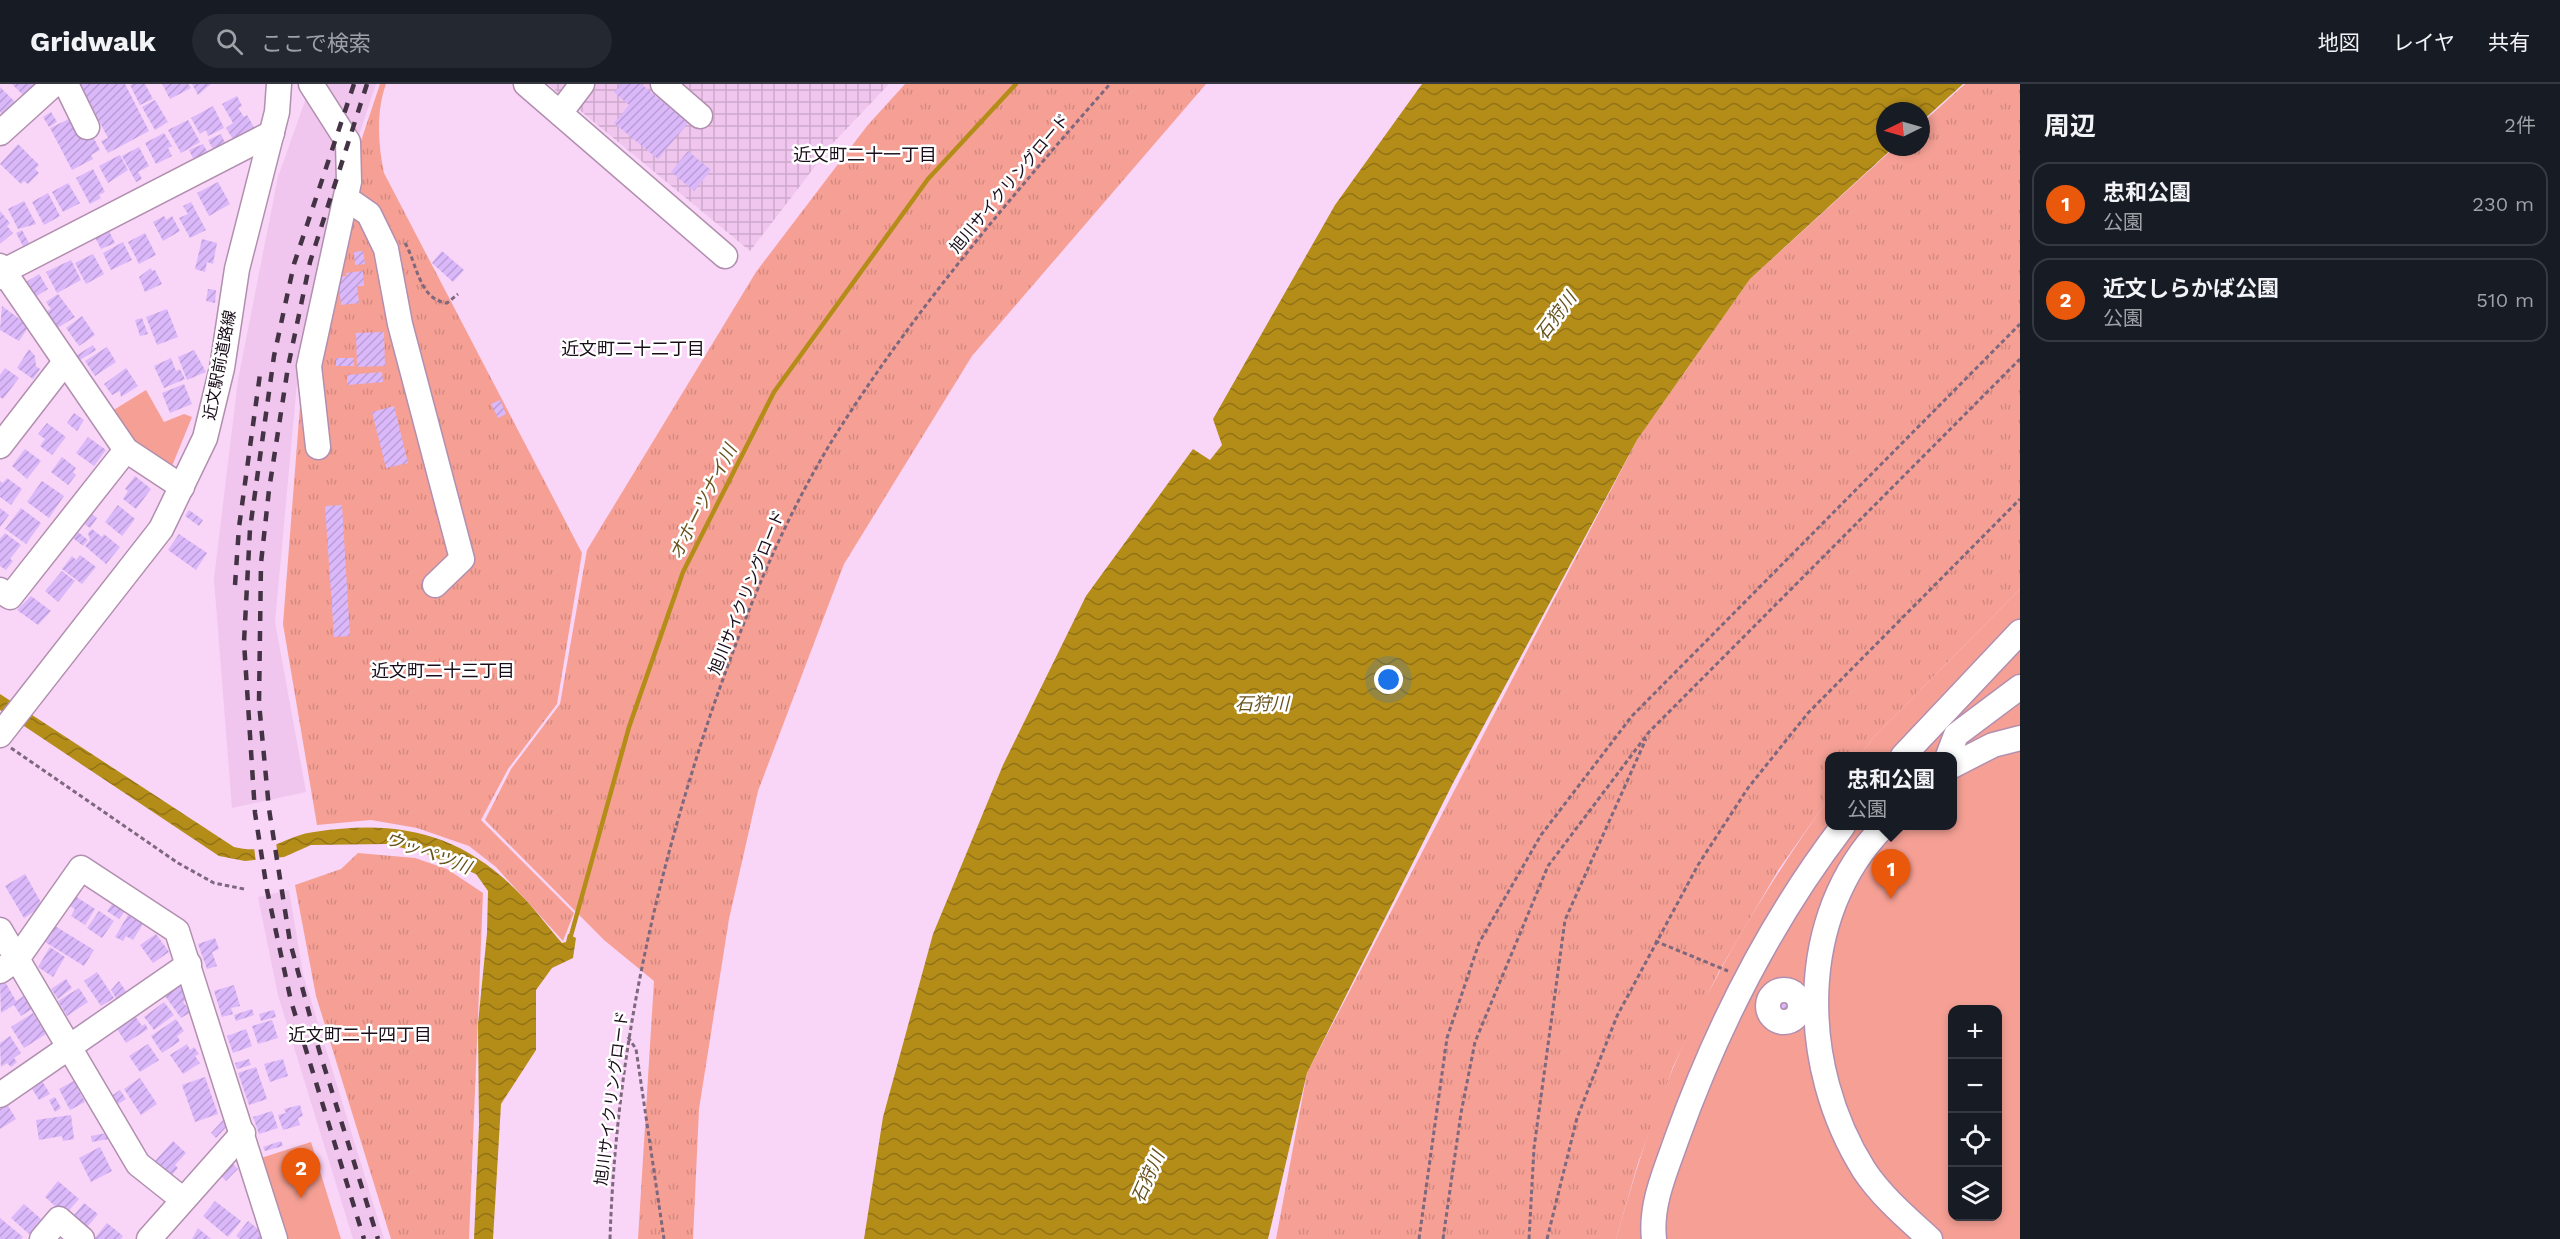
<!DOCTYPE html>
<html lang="ja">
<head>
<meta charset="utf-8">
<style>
	:root { --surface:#171b24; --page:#242831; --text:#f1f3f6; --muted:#9ea1a6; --line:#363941; --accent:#ea580c }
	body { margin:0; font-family:"Work Sans","Noto Sans JP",sans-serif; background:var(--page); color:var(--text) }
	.controls { position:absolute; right:18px; bottom:18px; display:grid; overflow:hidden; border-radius:12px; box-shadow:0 3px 9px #0003 }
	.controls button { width:54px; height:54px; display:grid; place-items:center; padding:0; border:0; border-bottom:2px solid var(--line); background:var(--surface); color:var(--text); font:30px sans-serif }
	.compass { position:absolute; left:1876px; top:18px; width:54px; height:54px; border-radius:50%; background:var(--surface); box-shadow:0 3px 9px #0003; rotate:265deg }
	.you { position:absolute; left:1389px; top:596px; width:21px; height:21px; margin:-15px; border:4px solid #fff; border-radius:50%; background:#1a73e8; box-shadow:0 0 0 9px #1a73e833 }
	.badge { display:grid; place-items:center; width:39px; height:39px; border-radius:50%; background:var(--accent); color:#fff; font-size:20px; font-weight:700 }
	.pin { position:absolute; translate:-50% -50px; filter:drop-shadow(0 2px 3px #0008) }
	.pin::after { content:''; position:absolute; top:32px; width:21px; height:18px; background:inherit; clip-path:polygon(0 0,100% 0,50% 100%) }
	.popup { position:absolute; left:1825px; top:668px; width:132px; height:78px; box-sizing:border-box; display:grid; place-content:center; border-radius:12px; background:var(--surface); filter:drop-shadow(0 2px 4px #0005); font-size:20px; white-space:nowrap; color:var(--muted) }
	.popup b { font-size:22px; color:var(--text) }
	.popup::after { content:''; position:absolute; left:50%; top:100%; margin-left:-12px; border:12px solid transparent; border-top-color:var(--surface) }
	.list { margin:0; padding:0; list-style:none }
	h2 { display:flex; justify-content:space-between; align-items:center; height:78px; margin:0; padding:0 24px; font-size:26px }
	h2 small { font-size:20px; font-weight:400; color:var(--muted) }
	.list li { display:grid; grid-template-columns:39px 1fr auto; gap:18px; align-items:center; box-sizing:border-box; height:84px; margin:0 12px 12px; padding:0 12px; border:2px solid var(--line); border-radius:18px }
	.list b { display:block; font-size:22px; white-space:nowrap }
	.list p { margin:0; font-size:20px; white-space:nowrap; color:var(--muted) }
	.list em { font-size:20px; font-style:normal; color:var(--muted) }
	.icon { flex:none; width:33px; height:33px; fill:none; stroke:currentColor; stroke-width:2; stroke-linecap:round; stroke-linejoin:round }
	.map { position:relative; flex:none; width:2020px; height:1155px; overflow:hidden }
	header { display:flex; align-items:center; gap:36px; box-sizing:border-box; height:84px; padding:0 30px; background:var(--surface); border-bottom:2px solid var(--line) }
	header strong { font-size:28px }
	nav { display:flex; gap:33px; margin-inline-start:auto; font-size:21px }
	.search { width:420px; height:54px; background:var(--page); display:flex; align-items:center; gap:15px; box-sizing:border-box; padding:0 21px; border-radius:33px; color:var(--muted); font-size:22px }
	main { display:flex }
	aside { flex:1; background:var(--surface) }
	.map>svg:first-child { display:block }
	.built { fill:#f0c6ee }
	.industrial { fill:url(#industrial-grid) }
	.grass { fill:url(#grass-tufts) }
	.park { fill:#f6a095; fill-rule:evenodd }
	.water { fill:url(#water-waves) }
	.pier { fill:#f9d5f8 }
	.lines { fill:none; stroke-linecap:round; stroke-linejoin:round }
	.stream { stroke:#b48d19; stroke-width:4.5 }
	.building { fill:url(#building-hatch) }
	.minor-casing { stroke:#b18faf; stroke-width:27 }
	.path { stroke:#7e687e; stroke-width:3; stroke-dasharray:4.5 3; stroke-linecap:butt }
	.minor { stroke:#fff; stroke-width:24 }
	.rail { stroke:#434; stroke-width:4.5; stroke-dasharray:10 10; stroke-linecap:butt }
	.labels { text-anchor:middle; stroke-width:5; stroke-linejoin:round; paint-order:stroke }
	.street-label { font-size:16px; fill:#190d19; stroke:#fff }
	.neighbourhood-label { font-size:18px; fill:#190d19; stroke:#fff }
	.water-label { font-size:18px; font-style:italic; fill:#68531d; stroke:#fff }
</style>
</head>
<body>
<header>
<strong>Gridwalk</strong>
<div class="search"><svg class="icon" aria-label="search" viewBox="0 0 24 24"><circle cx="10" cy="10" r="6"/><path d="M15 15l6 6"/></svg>ここで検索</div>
<nav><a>地図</a><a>レイヤ</a><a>共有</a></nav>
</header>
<main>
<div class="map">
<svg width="2020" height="1155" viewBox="0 0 2020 1155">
	<defs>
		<pattern id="industrial-grid" width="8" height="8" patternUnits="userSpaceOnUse" patternTransform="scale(1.5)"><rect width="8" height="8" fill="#f0c6ee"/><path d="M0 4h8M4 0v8" fill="none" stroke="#cda9cc"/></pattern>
		<pattern id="grass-tufts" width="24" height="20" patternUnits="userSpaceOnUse" patternTransform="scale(1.5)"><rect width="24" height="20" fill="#f6a095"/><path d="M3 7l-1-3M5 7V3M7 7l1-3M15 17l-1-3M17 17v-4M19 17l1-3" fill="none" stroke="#d28980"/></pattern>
		<pattern id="water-waves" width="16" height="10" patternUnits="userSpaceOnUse" patternTransform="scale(1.5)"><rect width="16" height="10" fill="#b48d19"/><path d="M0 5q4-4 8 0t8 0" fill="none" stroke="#927216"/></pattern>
		<pattern id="building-hatch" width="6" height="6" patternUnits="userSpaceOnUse" patternTransform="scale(1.5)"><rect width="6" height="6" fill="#dab8fa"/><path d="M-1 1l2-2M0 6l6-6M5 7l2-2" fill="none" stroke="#ba9dd6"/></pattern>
	</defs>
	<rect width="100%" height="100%" fill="#f9d5f8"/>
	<g class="built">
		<path d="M311,0H376L323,159L297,299L275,538L306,708L232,724L214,495L238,296L278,93Z"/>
		<path d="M289,806L303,890L384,1155H353L278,911L258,813Z"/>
	</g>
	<path class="industrial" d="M548,0H889L833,59L750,167Z"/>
	<g class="grass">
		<path d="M380,0H386C376,27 378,61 384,89L582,469L557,620L508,685L481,736L574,829L563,857L496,783L469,762L417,744L371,736L317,741L283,540L302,297L359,63Z"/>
		<path d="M905,0H1206L972,272L844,480L758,707L729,835L699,1025L693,1155H638L654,897L604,856L485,736L511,685L560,620L587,466L756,188L867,42Z"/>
		<path d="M1965,0H2020V505L1873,654L1860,672H1830L1829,714L1779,785L1718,889L1673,983L1638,1079L1616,1155H1276L1307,989L1637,356L1750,195L1895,63H1921V40Z"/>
		<path d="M358,769L415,774L447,785L483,809L469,1155H391L316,912L295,801L341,785Z"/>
	</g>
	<g class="park">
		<path d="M146,306L164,338L184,330L192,333L172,382L134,360L112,327Z"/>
		<path d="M2020,505V1155H1616C1633,1097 1650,1038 1674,982C1715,886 1769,799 1829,714L1830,742H1952V672H1860L1873,654ZM1952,926H1998V1132H1952Z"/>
		<path d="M311,1058L341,1155H287L261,1074Z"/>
	</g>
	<g class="water">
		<path d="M1422,0H1963L1921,38V27H1885V63H1894L1750,195L1637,356L1453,699L1307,989L1268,1155H864L883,1033L933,850L1003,681L1086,512L1193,365L1210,376L1222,361L1213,335L1335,121Z"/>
		<path d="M0,610L234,763C271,772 283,752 314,748C396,735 461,748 520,810C535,825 548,843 562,859L566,858L568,850L576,854L573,874L552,884L536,906V966L501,1020L493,1155H474L479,1041L478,940L487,849L488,807L476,790L424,769L386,760L311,761L284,773L245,777L219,772L0,626Z"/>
	</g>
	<path class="pier" d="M276,759L279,777L256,779L254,763Z"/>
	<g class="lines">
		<path class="stream" d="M570,855L629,643L683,488L774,308L928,95L1016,0"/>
	</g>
	<g class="building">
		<path d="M12,0H36L24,12Z"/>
		<path d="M80,0H125L149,47L108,69L101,57L108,54Z"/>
		<path d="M133,0H145L153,15L140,21L130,1Z"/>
		<path d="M162,0H188L191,4L170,15Z"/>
		<path d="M192,0H211L198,11Z"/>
		<path d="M621,0H641L688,39L658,75L614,39L629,21L614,8Z"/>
		<path d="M0,3L19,22L7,34L0,28Z"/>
		<path d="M237,12L242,22L238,24L244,33L247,31L255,45L234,57L226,44L233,39L222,20Z"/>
		<path d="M155,16L168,38L155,46L142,23Z"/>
		<path d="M213,22L224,44L208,52L206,46L200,50L191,34Z"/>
		<path d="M51,28L57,38L49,43L43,33Z"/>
		<path d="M71,34L83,56L92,51L100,66L91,71L93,75L72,86L50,44Z"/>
		<path d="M188,36L200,58L181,69L168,46Z"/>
		<path d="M164,49L172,62L168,64L172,72L156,80L145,59Z"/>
		<path d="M221,50L226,61L214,67L208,56Z"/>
		<path d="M18,60L39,81L35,85L39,89L28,100L24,97L21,100L0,80Z"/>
		<path d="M203,60L209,71L195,78L189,66Z"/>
		<path d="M139,63L149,82L138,88L142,95L136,98L122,72Z"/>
		<path d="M688,67L711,86L694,107L671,88Z"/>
		<path d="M120,71L128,86L108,99L99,82Z"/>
		<path d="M93,85L105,108L99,111L101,114L90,120L76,94Z"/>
		<path d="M218,98L230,120L209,132L197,109Z"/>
		<path d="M68,99L80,119L63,128L52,108Z"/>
		<path d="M48,109L60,132L44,141L32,118Z"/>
		<path d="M24,117L36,140L18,145L8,125Z"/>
		<path d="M191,118L206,146L190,154L179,134L188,130L183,122Z"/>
		<path d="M0,127L10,139L7,142L13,149L0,160Z"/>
		<path d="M164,132L166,136L172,132L180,147L163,157L153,138Z"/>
		<path d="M22,146L29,159L23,162L16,149Z"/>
		<path d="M109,147L115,159L101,165L95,153Z"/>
		<path d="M145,149L156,171L139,180L128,158Z"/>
		<path d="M202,155L217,159L213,180L207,178L205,188L195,185Z"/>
		<path d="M123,158L132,176L111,186L103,169Z"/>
		<path d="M363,167L365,180L355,181L354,168Z"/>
		<path d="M442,167L464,186L453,198L432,179Z"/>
		<path d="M93,170L104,190L86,200L75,179Z"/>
		<path d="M71,176L81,196L57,209L46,188Z"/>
		<path d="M151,184L152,187L155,186L162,200L145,208L139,193Z"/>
		<path d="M363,187L364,202H357L359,219L341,221L338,193L347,192L346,189Z"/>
		<path d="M39,190L48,205L32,215L23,200Z"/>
		<path d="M208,205L216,206L215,219L206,217Z"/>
		<path d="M58,210L75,233L56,245L46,228L51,225L46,218Z"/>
		<path d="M2,222L29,242L19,257L0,246Z"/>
		<path d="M167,225L178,253L157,261L146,233Z"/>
		<path d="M82,232L95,251L79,262L66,244Z"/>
		<path d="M142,234L148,250L140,252L135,236Z"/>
		<path d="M384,248L385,282L357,283L356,249Z"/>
		<path d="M93,261L96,266L77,278L74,273Z"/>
		<path d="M107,263L116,278L95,292L85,277Z"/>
		<path d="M29,265L35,272L36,282L40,285L33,295L17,284Z"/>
		<path d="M194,266L206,288L187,296L178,273Z"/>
		<path d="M171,274L176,287L180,285L185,295L164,304L154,282Z"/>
		<rect x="336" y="274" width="18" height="8"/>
		<path d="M5,284L19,294L3,315L0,313V291Z"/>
		<path d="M126,284L138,302L121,313L120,307L112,311L104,300Z"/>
		<path d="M382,288L383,298L347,301V291Z"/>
		<path d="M184,300L192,320L170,329L162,309Z"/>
		<path d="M500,316L506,330L498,334L491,320Z"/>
		<path d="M394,322L408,379L386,384L372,328Z"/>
		<path d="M74,329L84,336L77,347L67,339Z"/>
		<path d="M47,339L66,353L52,371L40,362L45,355L38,350Z"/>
		<path d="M88,353L106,366L94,382L76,369Z"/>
		<path d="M25,365L41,377L27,395L12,382Z"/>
		<path d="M62,373L76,384L73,388L76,391L68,401L51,388Z"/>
		<path d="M135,392L151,405L136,425L123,415L128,407L125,405Z"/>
		<path d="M7,394L22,405L11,421L0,413V397L3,399Z"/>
		<path d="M42,397L64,412L49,434L27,418Z"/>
		<path d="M118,421L135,435L122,452L105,438Z"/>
		<path d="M342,421L350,552L334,553L325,422Z"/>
		<path d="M0,424L9,431L0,443Z"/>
		<path d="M21,424L41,439L26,460L5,445Z"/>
		<path d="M189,426L203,436L199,442L185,432Z"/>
		<path d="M91,429L97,434L90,444L83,439Z"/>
		<path d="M92,445L102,453L104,450L120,463L106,480L85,462L90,456L88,449Z"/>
		<path d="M78,448L88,456L83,462L73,454Z"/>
		<path d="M5,449L21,461L10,475L13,477L6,486L0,482V455Z"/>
		<path d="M179,450L207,469L196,486L168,466Z"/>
		<path d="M80,471L96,483L82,500L62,485L72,472L76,476Z"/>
		<path d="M62,487L75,497L58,518L45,507Z"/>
		<path d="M31,512L51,527L38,541L17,526Z"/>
		<path d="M25,790L43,822L24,834L5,802Z"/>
		<path d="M75,812L95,825L85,841L71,832L75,825L69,822Z"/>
		<path d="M115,816L127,824L119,835L107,827Z"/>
		<path d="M99,827L114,837L102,854L87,844Z"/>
		<path d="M128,831L143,840L133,856L126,852L123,857L115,853Z"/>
		<path d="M55,842L94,866L84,882L45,858Z"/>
		<path d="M156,850L169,868L153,879L140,861Z"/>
		<path d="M215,854L219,865L212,868L217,882L207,885L198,860Z"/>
		<path d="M50,863L65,873L53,893L38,883Z"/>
		<path d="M97,888L114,914L101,922L84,897Z"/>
		<path d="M66,895L72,904L58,915L51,905Z"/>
		<path d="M4,896L16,917L27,910L35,923L21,932L14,921L1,929L0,899Z"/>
		<path d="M119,897L127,909L117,916L111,906Z"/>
		<path d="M181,900L190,913L183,918L191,928L181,934L165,912Z"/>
		<path d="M234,901L240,922L231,924L233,930L222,933L214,907Z"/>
		<path d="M79,904L88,918L67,932L58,917Z"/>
		<path d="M1788,909V918H1795V925L1789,926V934L1779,936L1772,926L1771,918L1778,910Z"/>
		<path d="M164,918L174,931L154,946L144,933Z"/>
		<path d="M252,925L254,931L236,937L234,931Z"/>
		<path d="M274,926L276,933L261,937L259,930Z"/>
		<path d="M33,929L46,950L24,964L11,943Z"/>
		<path d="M135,932L142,942L145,940L148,945L126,959L117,945Z"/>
		<path d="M176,935L184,947L177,952L180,957L162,969L151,952Z"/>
		<path d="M272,936L278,954L258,960L252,942Z"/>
		<path d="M246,945L252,962L233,969L227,952Z"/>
		<path d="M10,952L21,969L14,974L17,978L11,983L7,979L1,983L0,959Z"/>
		<path d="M148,960L159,976L140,988L129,972Z"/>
		<path d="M187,960L190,966L194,963L199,970L195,972L200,979L183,990L170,971Z"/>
		<path d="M249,975L251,981L237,985L235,979Z"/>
		<path d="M283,975L288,992L270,998L264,980Z"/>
		<path d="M256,983L267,1015L249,1021L238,989Z"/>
		<path d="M205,993L218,1030L195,1038L182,1001Z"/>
		<path d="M140,994L157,1020L141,1031L124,1005Z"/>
		<path d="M42,997L50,1010L39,1016L31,1003Z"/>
		<path d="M74,997L85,1018L70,1026L59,1005Z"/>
		<path d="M120,1006L126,1015L115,1022L110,1013Z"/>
		<path d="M55,1013L61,1024L55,1028L49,1016Z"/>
		<path d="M7,1020L16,1035L0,1045V1025Z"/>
		<path d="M300,1021L303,1032L298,1034L300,1041L283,1046L278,1031L286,1029L284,1025Z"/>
		<path d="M272,1027L278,1044L259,1050L253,1033Z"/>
		<path d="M71,1031L74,1055L63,1057L62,1052L39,1056L36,1036Z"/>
		<path d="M224,1035L229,1040L216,1054L211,1049Z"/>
		<path d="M107,1049L108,1055L92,1058L91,1052Z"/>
		<path d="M173,1057L186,1069L175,1081L178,1084L171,1092L155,1077Z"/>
		<path d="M281,1057L283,1062L265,1067L263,1063Z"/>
		<path d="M100,1063L112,1087L91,1098L79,1074Z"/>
		<path d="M232,1079L238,1085L226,1097L220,1091Z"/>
		<path d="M58,1097L79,1115L65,1131L45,1113Z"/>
		<path d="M215,1117L241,1137L228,1153L203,1132Z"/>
		<path d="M84,1119L98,1130L84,1147L70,1136Z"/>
		<path d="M24,1120L41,1135L29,1150L11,1134Z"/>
		<path d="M0,1134L23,1153L21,1155H0Z"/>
		<path d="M248,1137L268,1153L266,1155H240L236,1152Z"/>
		<path d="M107,1139L123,1152L121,1155H94Z"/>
		<path d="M198,1144L211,1155H192Z"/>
	</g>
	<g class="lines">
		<g class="minor-casing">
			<g id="minor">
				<path d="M66,0L87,43"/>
				<path d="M311,0L348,58L349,98L309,282L318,363"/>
				<path d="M526,0L725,172"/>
				<path d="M663,0L700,32"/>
				<path d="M560,29L582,0"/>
				<path d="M0,49L54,0"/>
				<path d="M346,114L369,130L386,165L400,240L462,475L435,501"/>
				<path d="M0,182L126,366L182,403"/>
				<path d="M0,193L4,187L272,49"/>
				<path d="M0,362L65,278"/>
				<path d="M0,506L10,513L126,366"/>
				<path d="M0,651L161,445L205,354L222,284L237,185L277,28L279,0"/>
				<path d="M1903,672L2020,548"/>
				<path d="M1948,672L1956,651L2020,603"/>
				<path d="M1952,682L1993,661L2020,654"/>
				<path d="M1884,742C1795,832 1799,983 1864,1086C1881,1112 1907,1134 1930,1155"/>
				<path d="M0,846L138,1080L182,1115"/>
				<path d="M0,887L17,875L81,784L177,847L275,1155"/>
				<circle cx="1784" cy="922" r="16"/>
				<path d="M0,1011L189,880"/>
				<path d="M42,1155L59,1135L82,1155"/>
				<path d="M149,1155L243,1049"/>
				<path d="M1654,1155C1650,1120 1666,1086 1677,1054C1717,943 1772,835 1843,742"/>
			</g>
		</g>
		<g class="path">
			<path d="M405,159C417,179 419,216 447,219L458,210"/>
			<path d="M11,664L178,779L214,799L244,805"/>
			<path d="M1655,857L1728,887"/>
			<path d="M628,953L636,965L664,1155"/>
			<path d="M610,1155C616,971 653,803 711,629C747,525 788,422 849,330C926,212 1017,106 1110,0"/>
			<path d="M1419,1155L1447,954L1479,859L1541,751L1632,632L2020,240"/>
			<path d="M1443,1155L1461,1029L1475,958L1548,782L1649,648L2020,275"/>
			<path d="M1529,1155L1534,1064L1565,836L1646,655"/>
			<path d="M1547,1155L1577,1034L1617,932L1698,781L1748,704L1808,629L2020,415"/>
		</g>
		<use href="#minor" class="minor"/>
		<g class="rail">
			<path d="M354,0L294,180L274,272L250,445L244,558L255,729L267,806L291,917L364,1155"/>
			<path d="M367,0L310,178L288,283L269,406L261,479L259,619L269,725L290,858L319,966L378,1155"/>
			<path d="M235,501L239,443L260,290"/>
		</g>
	</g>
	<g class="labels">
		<g class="street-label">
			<text transform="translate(1009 99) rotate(-50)" y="6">旭川サイクリングロード</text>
			<text transform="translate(219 281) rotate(-79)" y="6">近文駅前道路線</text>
			<text transform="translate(746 508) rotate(-68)" y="6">旭川サイクリングロード</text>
			<text transform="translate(611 1014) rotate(-83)" y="6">旭川サイクリングロード</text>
		</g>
		<g class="neighbourhood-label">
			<text x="865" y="77">近文町二十一丁目</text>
			<text x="633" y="271">近文町二十二丁目</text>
			<text x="443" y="593">近文町二十三丁目</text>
			<text x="360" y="957">近文町二十四丁目</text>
		</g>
		<g class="water-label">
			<text transform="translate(1556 232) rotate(-53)" y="6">石狩川</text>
			<text transform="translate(703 418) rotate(-63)" y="6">オホーツナイ川</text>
			<text x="1262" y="626">石狩川</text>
			<text transform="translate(428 769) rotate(20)" y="6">ウッペツ川</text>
			<text transform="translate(1148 1093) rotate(-66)" y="6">石狩川</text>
		</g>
	</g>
</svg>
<div class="controls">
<button>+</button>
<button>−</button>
<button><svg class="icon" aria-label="locate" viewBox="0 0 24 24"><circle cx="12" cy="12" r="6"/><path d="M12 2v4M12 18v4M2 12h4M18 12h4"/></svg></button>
<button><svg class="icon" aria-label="layers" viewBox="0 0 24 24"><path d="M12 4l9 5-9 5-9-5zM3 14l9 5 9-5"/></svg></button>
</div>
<svg class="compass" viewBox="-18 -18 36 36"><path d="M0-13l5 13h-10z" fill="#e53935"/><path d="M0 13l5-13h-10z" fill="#9ea1a6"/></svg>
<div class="you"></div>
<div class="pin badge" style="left:1891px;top:815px">1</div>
<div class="popup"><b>忠和公園</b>公園</div>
<div class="pin badge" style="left:301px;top:1114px">2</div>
</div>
<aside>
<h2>周辺<small>2件</small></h2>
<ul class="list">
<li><span class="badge">1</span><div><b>忠和公園</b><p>公園</p></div><em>230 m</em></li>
<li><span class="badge">2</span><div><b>近文しらかば公園</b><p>公園</p></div><em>510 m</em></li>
</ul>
</aside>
</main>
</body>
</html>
